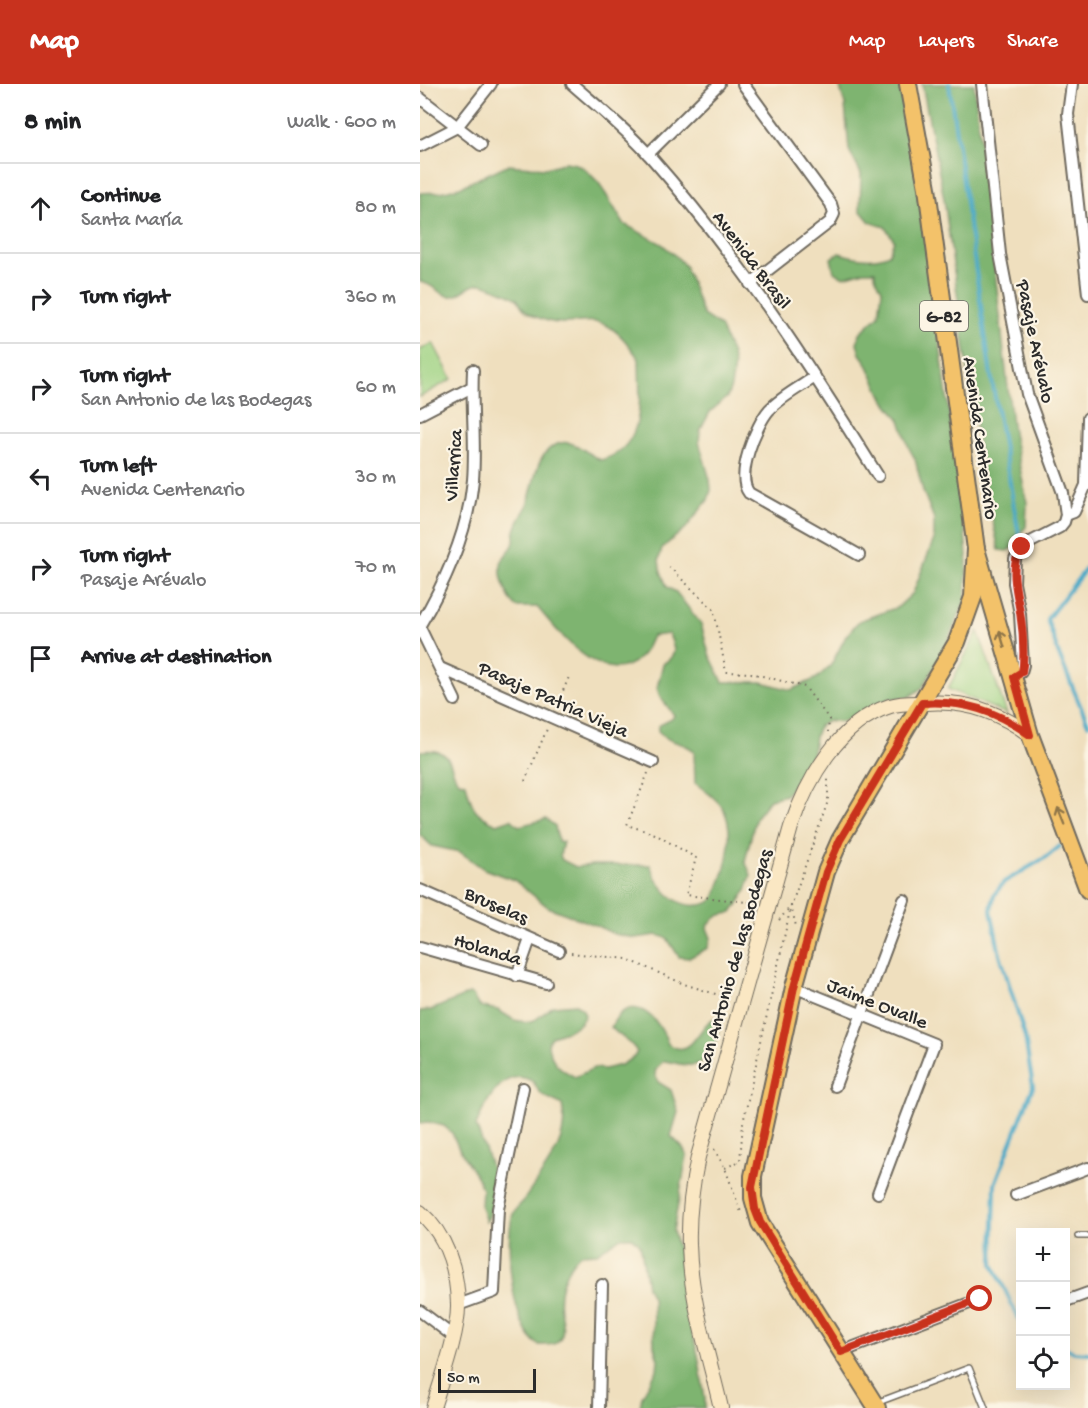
<!DOCTYPE html>
<html lang="en">
<head>
<meta charset="utf-8">
<style>
	:root { --surface:#fff; --page:#f6f6f6; --text:#202124; --muted:#757577; --line:#e0e0e0; --accent:#c8321e }
	body { margin:0; font-family:"Gochi Hand",sans-serif; background:var(--page); color:var(--text) }
	.controls { position:absolute; right:18px; bottom:18px; display:grid; overflow:hidden; border-radius:0px; box-shadow:0 6px 24px #0002 }
	.controls button { width:54px; height:54px; display:grid; place-items:center; padding:0; border:0; border-bottom:2px solid var(--line); background:var(--surface); color:var(--text); font:30px sans-serif }
	.scale { position:absolute; left:18px; bottom:15px; width:98px; box-sizing:border-box; padding-left:6px; border:3px solid #2b2b2b; border-top:0; font-size:16px; line-height:21px; white-space:nowrap; color:#2b2b2b; -webkit-text-stroke:4px #fcf5e5; paint-order:stroke }
	.stop { position:absolute; width:18px; height:18px; margin:-14px; border:4px solid #c8321e; border-radius:50%; background:#fff }
	.stop.end { background:#c8321e; border-color:#fff; box-shadow:0 2px 6px #0008 }
	.list { margin:0; padding:0; list-style:none }
	h2 { display:flex; justify-content:space-between; align-items:center; height:78px; margin:0; padding:0 24px; font-size:26px }
	h2 small { font-size:20px; font-weight:400; color:var(--muted) }
	.list li { display:grid; grid-template-columns:39px 1fr auto; gap:18px; align-items:center; box-sizing:border-box; height:90px; padding:0 24px; border-top:2px solid var(--line) }
	.list b { display:block; font-size:22px; white-space:nowrap }
	.list p { margin:0; font-size:20px; white-space:nowrap; color:var(--muted) }
	.list em { font-size:20px; font-style:normal; color:var(--muted) }
	.icon { flex:none; width:33px; height:33px; fill:none; stroke:currentColor; stroke-width:2; stroke-linecap:round; stroke-linejoin:round }
	.map { position:relative; flex:none; width:668px; height:1324px; overflow:hidden }
	header { display:flex; align-items:center; gap:36px; box-sizing:border-box; height:84px; padding:0 30px; background:var(--accent); color:#fff }
	header strong { font-size:28px }
	nav { display:flex; gap:33px; margin-inline-start:auto; font-size:21px }
	main { display:flex }
	aside { flex:1; background:var(--surface) }
	.map>svg:first-child { display:block }
	.green { fill:#9dd282; stroke:#647e56; stroke-width:1.5 }
	.forest { fill:#7eb470; stroke:#54704e; stroke-width:1.5 }
	.lines { fill:none; stroke-linecap:round; stroke-linejoin:round }
	.stream { stroke:#47a8c6; stroke-width:4 }
	.lane-casing { stroke:#706a5e; stroke-width:8 }
	.street-casing { stroke:#706a5e; stroke-width:14 }
	.secondary-casing { stroke:#706a5e; stroke-width:16 }
	.primary-casing { stroke:#706a5e; stroke-width:20 }
	.path { stroke:#706a5e; stroke-width:2; stroke-dasharray:1.5 4.5; stroke-linecap:butt }
	.lane { stroke:#fff; stroke-width:5 }
	.street { stroke:#fff; stroke-width:10 }
	.secondary { stroke:#fae7c3; stroke-width:14 }
	.primary { stroke:#f3c26a; stroke-width:16 }
	.oneway { stroke:#8f764a }
	.route { stroke:#c8321e; stroke-width:8 }
	.labels { text-anchor:middle; stroke-width:4.5; stroke-linejoin:round; paint-order:stroke }
	.shield { fill:#fcf5e5; stroke:#6a6863; stroke-width:1.5 }
	.shield-label { font-size:18px; font-weight:bold; fill:#2b2b2b }
	.street-label { font-size:20px; fill:#2b2b2b; stroke:#fcf5e5 }
</style>
</head>
<body>
<header>
<strong>Map</strong>
<nav><a>Map</a><a>Layers</a><a>Share</a></nav>
</header>
<main>
<aside>
<h2>8 min<small>Walk · 600 m</small></h2>
<ul class="list">
<li><svg class="icon" aria-label="ahead" viewBox="0 0 24 24"><path d="M12 20V5M6 11l6-6 6 6"/></svg><div><b>Continue</b><p>Santa María</p></div><em>80 m</em></li>
<li><svg class="icon" aria-label="right" viewBox="0 0 24 24"><path d="M7 20v-9h11M14 6l5 5-5 5"/></svg><div><b>Turn right</b></div><em>360 m</em></li>
<li><svg class="icon" aria-label="right" viewBox="0 0 24 24"><path d="M7 20v-9h11M14 6l5 5-5 5"/></svg><div><b>Turn right</b><p>San Antonio de las Bodegas</p></div><em>60 m</em></li>
<li><svg class="icon" aria-label="left" viewBox="0 0 24 24"><path d="M17 20v-9H6M10 6l-5 5 5 5"/></svg><div><b>Turn left</b><p>Avenida Centenario</p></div><em>30 m</em></li>
<li><svg class="icon" aria-label="right" viewBox="0 0 24 24"><path d="M7 20v-9h11M14 6l5 5-5 5"/></svg><div><b>Turn right</b><p>Pasaje Arévalo</p></div><em>70 m</em></li>
<li><svg class="icon" aria-label="arrive" viewBox="0 0 24 24"><path d="M6 21V4h12l-3 4 3 4H6"/></svg><div><b>Arrive at destination</b></div></li>
</ul>
</aside>
<div class="map">
<svg width="668" height="1324" viewBox="0 0 668 1324">
	<rect width="100%" height="100%" fill="#fcf5e5"/>
	<filter id="ink" filterUnits="userSpaceOnUse"><feTurbulence type="fractalNoise" baseFrequency=".0167" numOctaves="2"/><feDisplacementMap in="SourceGraphic" scale="12" xChannelSelector="R" yChannelSelector="G"/><feConvolveMatrix kernelMatrix="1 2 1 2 8 2 1 2 1" color-interpolation-filters="sRGB"/></filter>
	<filter id="wash" filterUnits="userSpaceOnUse"><feTurbulence type="fractalNoise" baseFrequency=".008" numOctaves="4" result="noise"/><feDisplacementMap in="SourceGraphic" scale="24" xChannelSelector="R" yChannelSelector="G"/><feGaussianBlur stdDeviation="1.35" result="paint"/><feColorMatrix in="noise" values="0 0 0 0 0 0 0 0 0 0 0 0 0 0 0 0 0 1.4 0 .05"/><feComposite in="paint" operator="in"/></filter>
	<g filter="url(#wash)">
		<rect width="100%" height="100%" fill="#efdfbe"/>
		<g class="green">
			<path d="M13,259L32,295L0,313V266Z"/>
			<path d="M558,547L587,630L528,605Z"/>
		</g>
		<g class="forest">
			<path d="M419,0H479L499,106L544,438L547,472L546,515L524,566L503,603L489,613L468,615L441,631L424,637H409L399,642L395,652L393,668L389,678L366,711L350,715L336,733L325,777L331,791L326,807L312,829C299,830 293,833 287,844L291,854L288,864L269,874L259,873L247,854L237,851L215,854L194,850L175,841L128,823L94,796L64,785L40,768L12,762L0,751V667C44,662 23,697 46,699C51,723 54,730 77,740L91,735L99,742L126,735L135,742L138,757L143,758L140,771L142,776L156,783L173,781H230C237,801 255,825 279,821C283,821 289,819 292,816C295,814 296,808 298,804C307,783 316,745 302,723C296,714 283,705 275,699L274,667C262,656 252,662 238,647V642L252,635L254,631L240,613L237,604L243,580C258,571 255,565 249,550L232,552C229,558 226,567 221,572C185,610 139,548 117,523H96C87,512 79,494 81,480C83,471 90,468 93,461C95,456 94,452 95,447C97,438 103,430 107,422C114,403 115,366 140,359C155,355 168,371 181,376C228,363 219,313 219,275C211,264 202,251 191,244C172,230 148,244 128,237C121,235 110,231 104,225C100,222 100,217 96,214C89,210 68,201 61,200C48,199 41,214 28,212C17,209 12,199 0,198V109L21,108L40,103L87,81L126,84L146,78L156,80L164,84L179,99L204,140L242,160L258,174L265,182L283,231L300,242L312,271L314,282L311,303L307,313L290,328L280,347L279,358L290,396L291,406L288,416L266,444L242,464L239,475L240,485L247,503L256,508L281,540L289,570L303,598H342L371,606L397,594L411,581L426,552L439,537L478,523L493,509L514,455V435L503,407L495,375L489,364L480,336L463,314L446,278L440,270L437,259L440,249L459,231L462,206L455,192V187H444L424,193L414,188L411,174L419,169C435,174 454,178 469,170L474,156L465,143L450,138L440,126L441,90L429,66L425,21Z"/>
			<path d="M502,0H554L593,349L607,419L606,443L596,454L593,463L587,467L579,466L562,389L524,115Z"/>
			<path d="M49,910L53,912L58,921L62,923L78,926L94,936L105,938L115,936L133,922L156,920L163,926L165,931C163,935 160,940 156,942C143,953 120,946 131,971C136,983 144,987 155,993L174,984L184,985L201,981L214,973L217,968C211,956 200,954 191,943C209,905 239,932 248,960C274,978 279,936 297,934C302,949 290,979 273,981C262,982 254,978 244,977C236,983 232,989 238,998L251,1006L258,1028L251,1052L262,1063L267,1072L253,1147L265,1191L268,1213V1234L278,1271L285,1314V1324H220L222,1312L237,1286L238,1275L234,1262L232,1213L227,1203L221,1165L219,1159L211,1153H201L177,1169L160,1170C146,1184 137,1205 140,1226C141,1237 147,1249 137,1258C133,1262 124,1261 119,1261C91,1246 84,1158 93,1130C95,1124 101,1121 104,1116C123,1086 151,1059 142,1021C136,1017 127,1014 121,1010C116,1006 117,999 110,996C82,983 64,1021 56,1042C66,1068 78,1092 72,1120C71,1127 70,1133 66,1138L61,1123L62,1106L59,1097L39,1065L32,1049L24,1042L8,1038L0,1039V927L11,926Z"/>
		</g>
		<g class="lines">
			<g class="stream">
				<path d="M529,0L570,285L599,451"/>
				<path d="M668,482L627,535L639,571L668,640"/>
				<path d="M600,1238L573,1180L575,1100L613,1003L605,953L579,867L571,826L574,811L584,798L628,772L640,762"/>
				<path d="M646,1264L654,1268L668,1269"/>
			</g>
		</g>
	</g>
	<g filter="url(#ink)">
		<g class="lines">
			<g class="lane-casing">
				<g id="lane">
					<path d="M658,1152H668"/>
					<path d="M456,1319L549,1284L565,1324"/>
				</g>
			</g>
			<g class="street-casing">
				<g id="street">
					<path d="M152,0C178,23 206,45 229,71C316,169 389,281 458,392"/>
					<path d="M323,0L411,120L414,130L410,138L330,200"/>
					<path d="M562,0L580,170L607,310L643,409L646,431L644,438L640,443L601,463L595,475L594,499L600,530L603,581L601,588L594,593"/>
					<path d="M652,0L648,30L668,210"/>
					<path d="M0,14L61,61"/>
					<path d="M0,62L37,43L71,0"/>
					<path d="M228,70L299,0"/>
					<path d="M395,293C380,303 361,313 349,326C336,341 315,392 329,409L439,471"/>
					<path d="M0,330L52,303"/>
					<path d="M646,431L654,428L666,401L668,334"/>
					<path d="M0,541C26,497 48,447 53,396C56,359 51,322 53,286"/>
					<path d="M0,544L35,616"/>
					<path d="M20,584L233,678"/>
					<path d="M0,806L139,867"/>
					<path d="M0,863L126,899"/>
					<path d="M97,892L110,855"/>
					<path d="M374,903L514,960L458,1109"/>
					<path d="M415,1002L484,816"/>
					<path d="M596,1111L668,1084"/>
					<path d="M646,1217L668,1209"/>
					<path d="M38,1221L74,1208L78,1125L103,1004"/>
					<path d="M0,1227L33,1252"/>
					<path d="M421,1268L560,1215"/>
					<path d="M179,1324L182,1201"/>
				</g>
			</g>
			<g class="secondary-casing">
				<g id="secondary">
					<path d="M0,1128C26,1151 37,1185 38,1220C39,1247 21,1297 13,1324"/>
					<path d="M301,1324C289,1271 270,1216 269,1160C268,1130 272,1102 278,1073L371,743C387,696 419,638 470,622C482,618 494,619 507,619C546,616 579,628 610,651"/>
				</g>
			</g>
			<g class="primary-casing">
				<g id="primary">
					<path d="M488,0L507,104L556,465L610,651L668,806"/>
					<path d="M457,1324L340,1139L333,1114V1092L374,903L406,788L420,756L537,558L553,513L556,465"/>
				</g>
			</g>
			<g class="path">
				<path d="M249,483L294,526L306,588L331,589L385,603L409,635L408,648"/>
				<path d="M136,623L149,593"/>
				<path d="M228,689L207,741L235,750L276,774L266,811L335,819"/>
				<path d="M105,697L127,645"/>
				<path d="M359,836L371,822L376,842"/>
				<path d="M151,869L207,875L264,900L308,914"/>
				<path d="M294,1065L305,1084L322,1131"/>
				<path d="M305,1084L320,1077L323,1039L371,822L408,717V695"/>
			</g>
			<use href="#lane" class="lane"/>
			<use href="#street" class="street"/>
			<use href="#secondary" class="secondary"/>
			<use href="#primary" class="primary"/>
		</g>
		<defs><path id="oneway-shaft" d="M-6 0H5M1.5-3L5.5 0L1.5 3" fill="none" stroke-width="1.6" stroke-linecap="round" stroke-linejoin="round" transform="scale(1.5)"/></defs>
		<g class="oneway">
			<use href="#oneway-shaft" transform="translate(582 555) rotate(-106)"/>
			<use href="#oneway-shaft" transform="translate(641 732) rotate(-111)"/>
		</g>
	</g>
	<g class="lines" filter="url(#ink)">
		<path class="route" d="M560,1215L421,1268L340,1138L335,1125L332,1103L374,903L406,788L420,756L502,619C543,616 577,627 610,651L594,593L602,588L603,581C604,564 603,546 600,528C597,508 588,482 602,463"/>
	</g>
	<g class="labels">
		<rect class="shield" x="500" y="217" width="48" height="30" rx="4.5"/>
		<g class="shield-label">
			<text x="524" y="238">G-82</text>
		</g>
		<g class="street-label">
			<text transform="translate(333 175) rotate(53)" y="7">Avenida Brasil</text>
			<text transform="translate(617 257) rotate(78)" y="7">Pasaje Arévalo</text>
			<text transform="translate(562 354) rotate(82)" y="7">Avenida Centenario</text>
			<text transform="translate(32 381) rotate(-86)" y="7">Villarrica</text>
			<text transform="translate(134 614) rotate(24)" y="7">Pasaje Patria Vieja</text>
			<text transform="translate(77 820) rotate(24)" y="7">Bruselas</text>
			<text transform="translate(68 864) rotate(17)" y="7">Holanda</text>
			<text transform="translate(313 876) rotate(-74)" y="7">San Antonio de las Bodegas</text>
			<text transform="translate(458 918) rotate(22)" y="7">Jaime Ovalle</text>
		</g>
	</g>
</svg>
<div class="controls">
<button>+</button>
<button>−</button>
<button><svg class="icon" aria-label="locate" viewBox="0 0 24 24"><circle cx="12" cy="12" r="6"/><path d="M12 2v4M12 18v4M2 12h4M18 12h4"/></svg></button>
</div>
<div class="scale">50 m</div>
<div class="stop" style="left:560px;top:1215px"></div>
<div class="stop end" style="left:602px;top:463px"></div>
</div>
</main>
</body>
</html>
